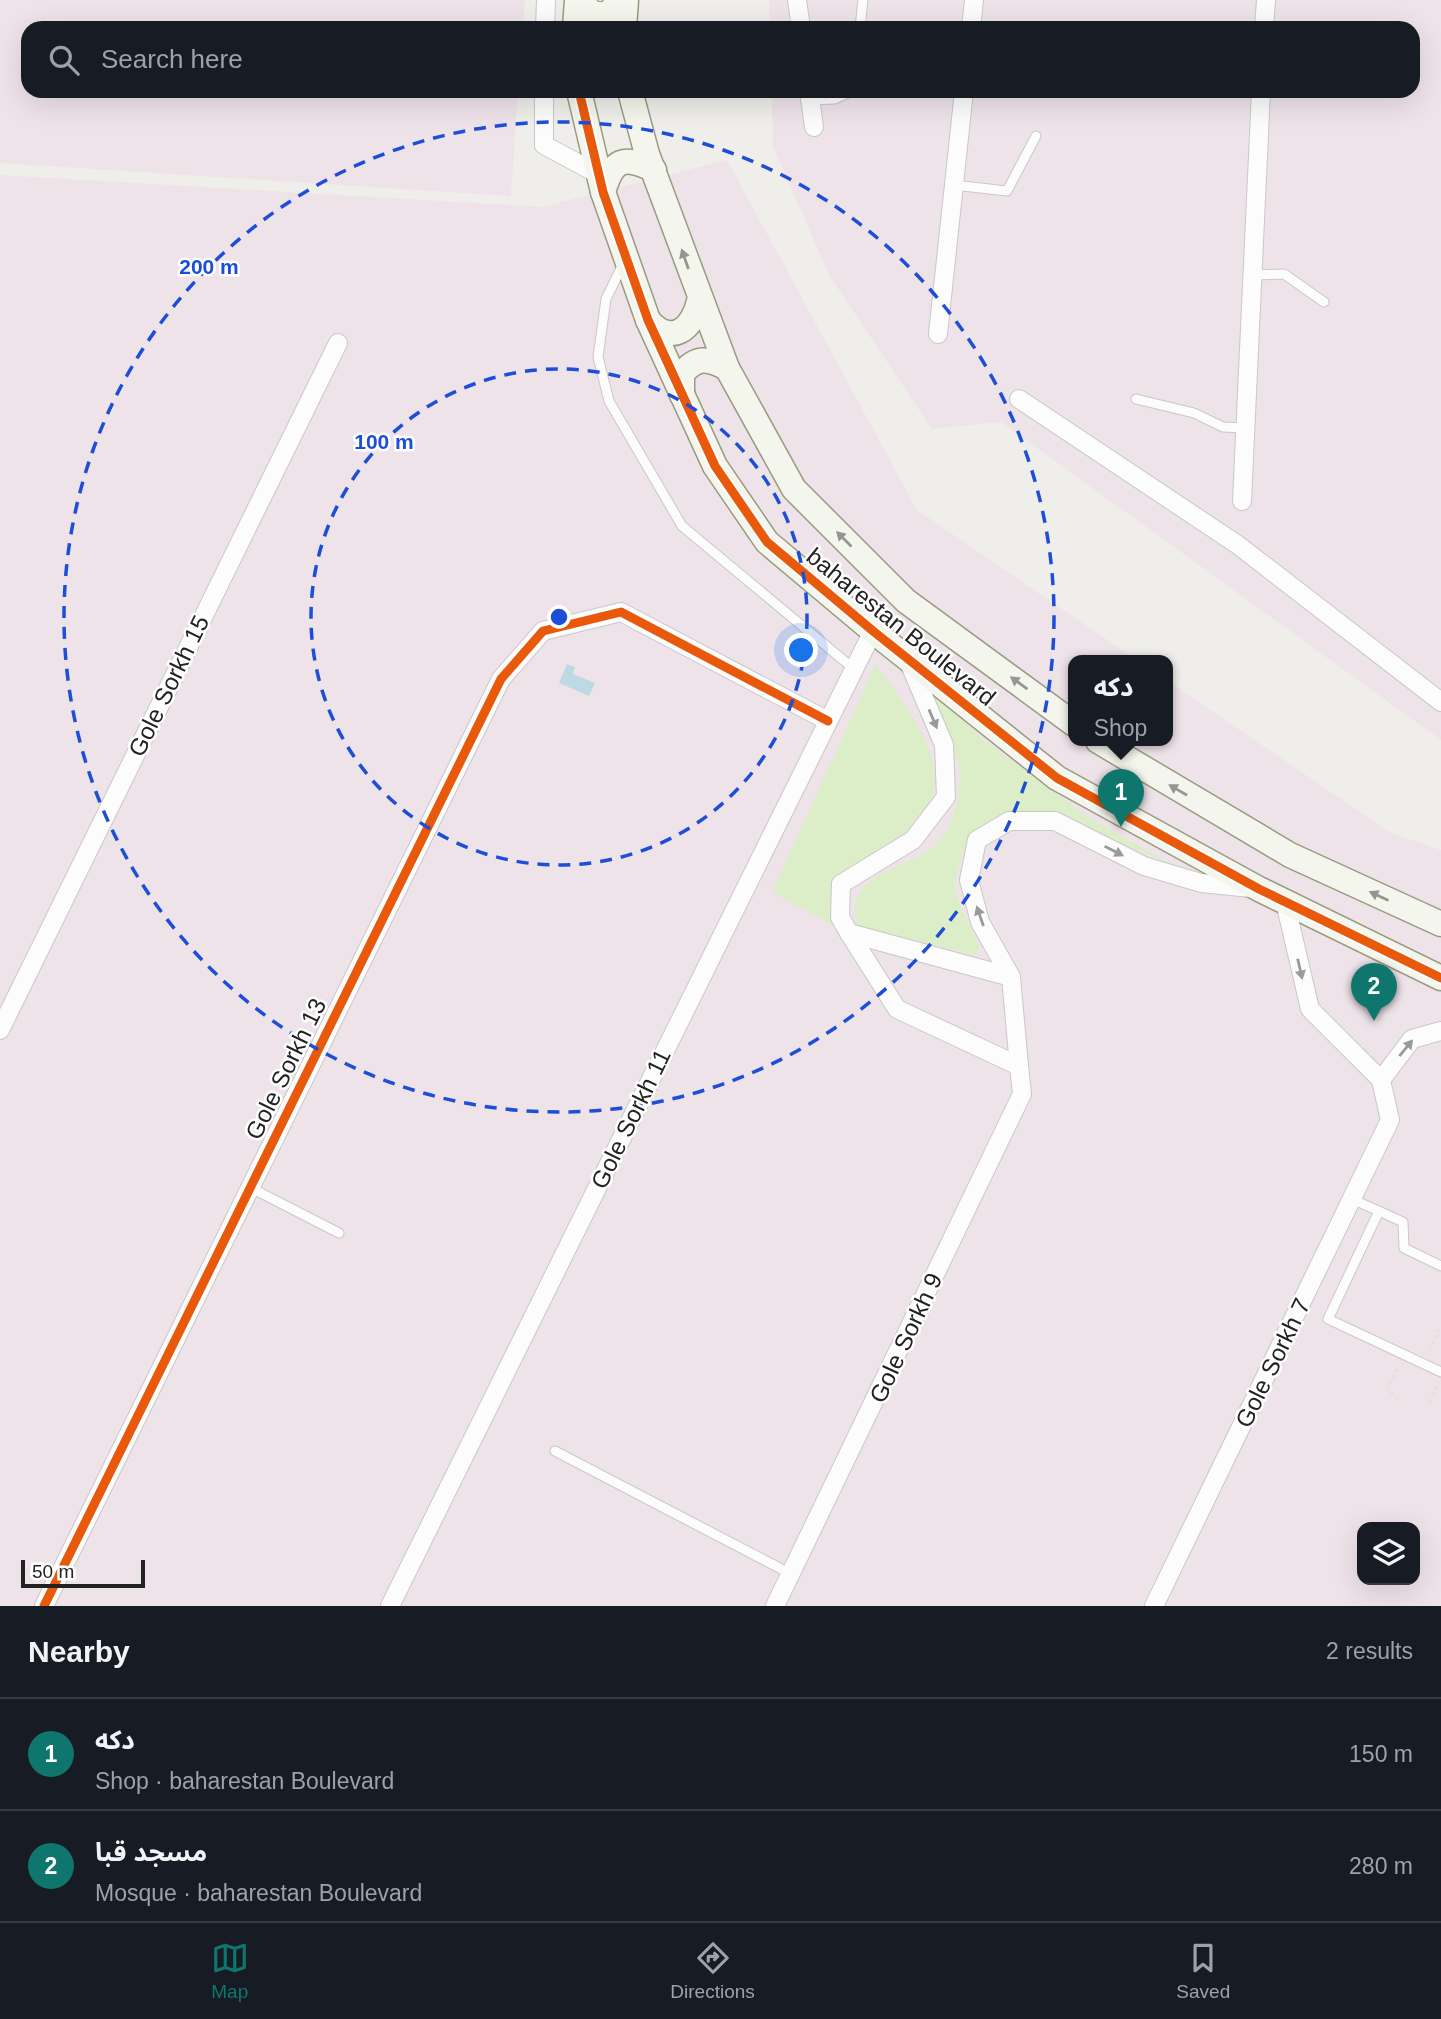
<!DOCTYPE html>
<html lang="en">
<head>
<meta charset="utf-8">
<style>
	:root { --surface:#171b24; --page:#242831; --text:#f1f3f6; --muted:#9ea1a6; --line:#363941; --accent:#0f766e }
	body { margin:0; font-family:Arial,"Noto Sans Arabic",sans-serif; background:var(--page); color:var(--text) }
	.controls { position:absolute; right:21px; bottom:21px; display:grid; overflow:hidden; border-radius:14px; box-shadow:0 7px 28px #0002 }
	.controls button { width:63px; height:63px; display:grid; place-items:center; padding:0; border:0; border-bottom:2px solid var(--line); background:var(--surface); color:var(--text); font:35px sans-serif }
	.scale { position:absolute; left:21px; bottom:18px; width:124px; box-sizing:border-box; padding-left:7px; border:4px solid #222; border-top:0; font-size:19px; line-height:24px; white-space:nowrap; color:#222; -webkit-text-stroke:5px #fff; paint-order:stroke }
	.you { position:absolute; left:802px; top:651px; width:24px; height:24px; margin:-18px; border:5px solid #fff; border-radius:50%; background:#1a73e8; box-shadow:0 0 0 10px #1a73e833 }
	.badge { display:grid; place-items:center; width:46px; height:46px; border-radius:50%; background:var(--accent); color:#fff; font-size:23px; font-weight:700 }
	.pin { position:absolute; translate:-50% -58px; filter:drop-shadow(0 2px 4px #0008) }
	.pin::after { content:''; position:absolute; top:37px; width:24px; height:21px; background:inherit; clip-path:polygon(0 0,100% 0,50% 100%) }
	.popup { position:absolute; left:1068px; top:655px; width:105px; height:91px; box-sizing:border-box; display:grid; place-content:center; border-radius:14px; background:var(--surface); filter:drop-shadow(0 2px 5px #0005); font-size:23px; white-space:nowrap; color:var(--muted) }
	.popup b { font-size:26px; color:var(--text) }
	.popup::after { content:''; position:absolute; left:50%; top:100%; margin-left:-14px; border:14px solid transparent; border-top-color:var(--surface) }
	.list { margin:0; padding:0; list-style:none }
	h2 { display:flex; justify-content:space-between; align-items:center; height:91px; margin:0; padding:0 28px; font-size:30px }
	h2 small { font-size:23px; font-weight:400; color:var(--muted) }
	.list li { display:grid; grid-template-columns:46px 1fr auto; gap:21px; align-items:center; box-sizing:border-box; height:112px; padding:0 28px; border-top:2px solid var(--line) }
	.list b { display:block; font-size:26px; white-space:nowrap }
	.list p { margin:0; font-size:23px; white-space:nowrap; color:var(--muted) }
	.list em { font-size:23px; font-style:normal; color:var(--muted) }
	.icon { flex:none; width:38px; height:38px; fill:none; stroke:currentColor; stroke-width:2; stroke-linecap:round; stroke-linejoin:round }
	.map { position:relative; flex:none; width:1441px; height:1606px; overflow:hidden }
	.search { position:absolute; background:var(--surface); box-shadow:0 7px 28px #0002; left:21px; right:21px; top:21px; height:77px; display:flex; align-items:center; gap:18px; box-sizing:border-box; padding:0 24px; border-radius:21px; color:var(--muted); font-size:26px }
	.sheet { height:315px; background:var(--surface) }
	nav { display:flex; justify-content:space-around; align-items:center; box-sizing:border-box; height:98px; border-top:2px solid var(--line); background:var(--surface); font-size:19px; color:var(--muted) }
	nav a { display:grid; justify-items:center; gap:4px }
	nav .on { color:var(--accent) }
	.map>svg:first-child { display:block }
	.industrial { fill:#eee3e9; fill-rule:evenodd }
	.grass { fill:#dbeec8 }
	.water { fill:#bddae4 }
	.lines { fill:none; stroke-linecap:round; stroke-linejoin:round }
	.lane-casing { stroke:#c9c8c6; stroke-width:11 }
	.street-casing { stroke:#c9c8c6; stroke-width:20 }
	.secondary-casing { stroke:#999b80; stroke-width:27 }
	.path { stroke:#edddda; stroke-width:2.5; stroke-dasharray:3.5 3.5; stroke-linecap:butt }
	.lane { stroke:#fdfcfc; stroke-width:9 }
	.street { stroke:#fdfcfc; stroke-width:18 }
	.secondary { stroke:#f4f5ec; stroke-width:24 }
	.cycleway-casing { stroke:#fff; stroke-width:13 }
	.cycleway { stroke:#e8590c; stroke-width:9 }
	.oneway { fill:#969691 }
	.oneway2 { fill:#9a9a9a }
	.ring { fill:none; stroke:#1d4ed8; stroke-width:3.5; stroke-dasharray:12 9 }
	.labels { text-anchor:middle; stroke-width:5; stroke-linejoin:round; paint-order:stroke }
	.street-label { font-size:24px; fill:#222; stroke:#fff }
	.centre { fill:#1d4ed8; stroke:#fff; stroke-width:3.5 }
	.ring-label { font-size:21px; text-anchor:middle; font-weight:bold; fill:#1d4ed8; stroke:#fff; stroke-width:5; stroke-linejoin:round; paint-order:stroke }
</style>
</head>
<body>
<div class="map">
<svg width="1441" height="1606" viewBox="0 0 1441 1606">
	<rect width="100%" height="100%" fill="#f0eeea"/>
	<g class="industrial">
		<path d="M0,0H525L523,28H28V91H518L511,196L0,163Z"/>
		<path d="M769,0H1441V740L1001,422L932,429L829,275L773,146L772,91H1413V28H770Z"/>
		<path d="M727,160L917,510L1138,661H1074V741H1168V681L1391,833L1441,850V1606H0V175L542,207ZM1362,1527H1415V1580H1362Z"/>
	</g>
	<g class="grass">
		<path d="M876,664C909,712 972,783 906,832C881,851 853,862 832,885V925L772,892Z"/>
		<path d="M929,689L984,740L1085,815L1172,865L1056,815L1011,813L975,832L965,845L954,886L961,908L980,947L975,955L858,926C838,873 912,870 938,842C952,827 959,802 960,782C962,756 939,714 929,689Z"/>
	</g>
	<path class="water" d="M567,664L575,667L573,674L595,683L589,696L559,683Z"/>
	<g class="lines">
		<g class="lane-casing">
			<g id="lane">
				<path d="M860,28L863,0"/>
				<path d="M811,100L835,99L852,91"/>
				<path d="M954,185L1007,191L1036,136"/>
				<path d="M624,262L606,299L598,357L609,401L682,526L854,669"/>
				<path d="M1252,275L1284,274L1324,302"/>
				<path d="M1136,399L1194,413L1223,427L1245,428"/>
				<path d="M249,1187L339,1233"/>
				<path d="M1352,1199L1403,1222L1404,1248L1441,1266"/>
				<path d="M1379,1211L1328,1319L1441,1372"/>
				<path d="M555,1451L791,1574"/>
			</g>
		</g>
		<g class="street-casing">
			<g id="street">
				<path d="M797,0L801,28"/>
				<path d="M545,28L546,0"/>
				<path d="M971,28L974,0"/>
				<path d="M1264,28L1266,0"/>
				<path d="M544,91V145L598,174"/>
				<path d="M809,91L814,127"/>
				<path d="M938,334L964,91"/>
				<path d="M1019,399L1238,545L1441,702"/>
				<path d="M1242,501L1261,91"/>
				<path d="M849,933L840,917L841,884L913,840L946,797L944,745L908,660"/>
				<path d="M1011,977L849,933L897,1009L1019,1066L1011,977L980,922L969,880L977,840L1009,821H1055L1144,866L1201,883L1251,888"/>
				<path d="M0,1030L338,343"/>
				<path d="M1381,1080L1412,1039L1441,1031"/>
				<path d="M44,1606L501,679L543,631L621,612L828,721"/>
				<path d="M390,1606L873,631"/>
				<path d="M775,1606L1022,1094L1019,1066"/>
				<path d="M1154,1606L1390,1120L1381,1080L1310,1009L1285,902"/>
			</g>
		</g>
		<g class="secondary-casing">
			<g id="secondary">
				<path d="M583,0L590,13L607,15L620,0"/>
				<path d="M575,28L577,0"/>
				<path d="M624,28L626,0"/>
				<path d="M579,91L603,192L648,320L715,466L767,542L873,631L1057,778L1259,889L1441,978"/>
				<path d="M630,91L647,154L727,368L794,489L906,601L1074,724"/>
				<path d="M603,192C613,159 623,155 654,170"/>
				<path d="M648,320C671,347 693,329 699,301"/>
				<path d="M682,395V374C696,356 708,358 727,368"/>
				<path d="M1098,741L1290,855L1441,924"/>
			</g>
		</g>
		<g class="path">
			<path d="M1429,1351L1439,1330"/>
			<path d="M1398,1400L1387,1389L1399,1366"/>
			<path d="M1430,1402L1439,1382"/>
		</g>
		<use href="#lane" class="lane"/>
		<use href="#street" class="street"/>
		<use href="#secondary" class="secondary"/>
		<g class="cycleway-casing">
			<g id="cycleway">
				<path d="M579,91L603,192L648,320L715,466L767,542L873,631L1057,778L1259,889L1441,978"/>
				<path d="M44,1606L501,679L543,631L621,612L828,721"/>
			</g>
		</g>
		<use href="#cycleway" class="cycleway"/>
	</g>
	<defs><path id="oneway-solid" d="M-6-.8H1V-3.2L6.5 0L1 3.2V.8H-6Z" transform="scale(1.75)"/></defs>
	<g class="oneway">
		<use href="#oneway-solid" transform="translate(685 259) rotate(-109)"/>
		<use href="#oneway-solid" transform="translate(844 539) rotate(-135)"/>
		<use href="#oneway-solid" transform="translate(1019 683) rotate(-144)"/>
		<use href="#oneway-solid" transform="translate(1178 790) rotate(-150)"/>
		<use href="#oneway-solid" transform="translate(1379 896) rotate(-155)"/>
	</g>
	<g class="oneway2">
		<use href="#oneway-solid" transform="translate(933 719) rotate(67)"/>
		<use href="#oneway-solid" transform="translate(1114 851) rotate(27)"/>
		<use href="#oneway-solid" transform="translate(980 916) rotate(-109)"/>
		<use href="#oneway-solid" transform="translate(1300 969) rotate(77)"/>
		<use href="#oneway-solid" transform="translate(1406 1048) rotate(-51)"/>
	</g>
	<g class="ring">
		<circle cx="559" cy="617" r="248"/>
		<circle cx="559" cy="617" r="495"/>
	</g>
	<g class="labels">
		<g class="street-label">
			<text transform="translate(901 627) rotate(39)" y="8">baharestan Boulevard</text>
			<text transform="translate(169 686) rotate(-64)" y="8">Gole Sorkh 15</text>
			<text transform="translate(286 1069) rotate(-64)" y="8">Gole Sorkh 13</text>
			<text transform="translate(631 1119) rotate(-64)" y="8">Gole Sorkh 11</text>
			<text transform="translate(906 1338) rotate(-65)" y="8">Gole Sorkh 9</text>
			<text transform="translate(1273 1363) rotate(-64)" y="8">Gole Sorkh 7</text>
		</g>
	</g>
	<circle cx="559" cy="617" r="10" class="centre"/>
	<g class="ring-label">
		<text x="209" y="274">200 m</text>
		<text x="384" y="449">100 m</text>
	</g>
</svg>
<div class="controls">
<button><svg class="icon" aria-label="layers" viewBox="0 0 24 24"><path d="M12 4l9 5-9 5-9-5zM3 14l9 5 9-5"/></svg></button>
</div>
<div class="scale">50 m</div>
<div class="you"></div>
<div class="pin badge" style="left:1121px;top:827px">1</div>
<div class="popup"><b>دکه</b>Shop</div>
<div class="pin badge" style="left:1374px;top:1021px">2</div>
<div class="search"><svg class="icon" aria-label="search" viewBox="0 0 24 24"><circle cx="10" cy="10" r="6"/><path d="M15 15l6 6"/></svg>Search here</div>
</div>
<section class="sheet">
<h2>Nearby<small>2 results</small></h2>
<ul class="list">
<li><span class="badge">1</span><div><b>دکه</b><p>Shop · baharestan Boulevard</p></div><em>150 m</em></li>
<li><span class="badge">2</span><div><b>مسجد قبا</b><p>Mosque · baharestan Boulevard</p></div><em>280 m</em></li>
</ul>
</section>
<nav>
<a class="on"><svg class="icon" aria-label="map" viewBox="0 0 24 24"><path d="M3 6l6-2 6 2 6-2v14l-6 2-6-2-6 2zM9 4v14M15 6v14"/></svg>Map</a>
<a><svg class="icon" aria-label="directions" viewBox="0 0 24 24"><path d="M12 3l9 9-9 9-9-9zM9 14v-3h6M13 9l2 2-2 2"/></svg>Directions</a>
<a><svg class="icon" aria-label="saved" viewBox="0 0 24 24"><path d="M7 4h10v16l-5-4-5 4z"/></svg>Saved</a>
</nav>
</body>
</html>
